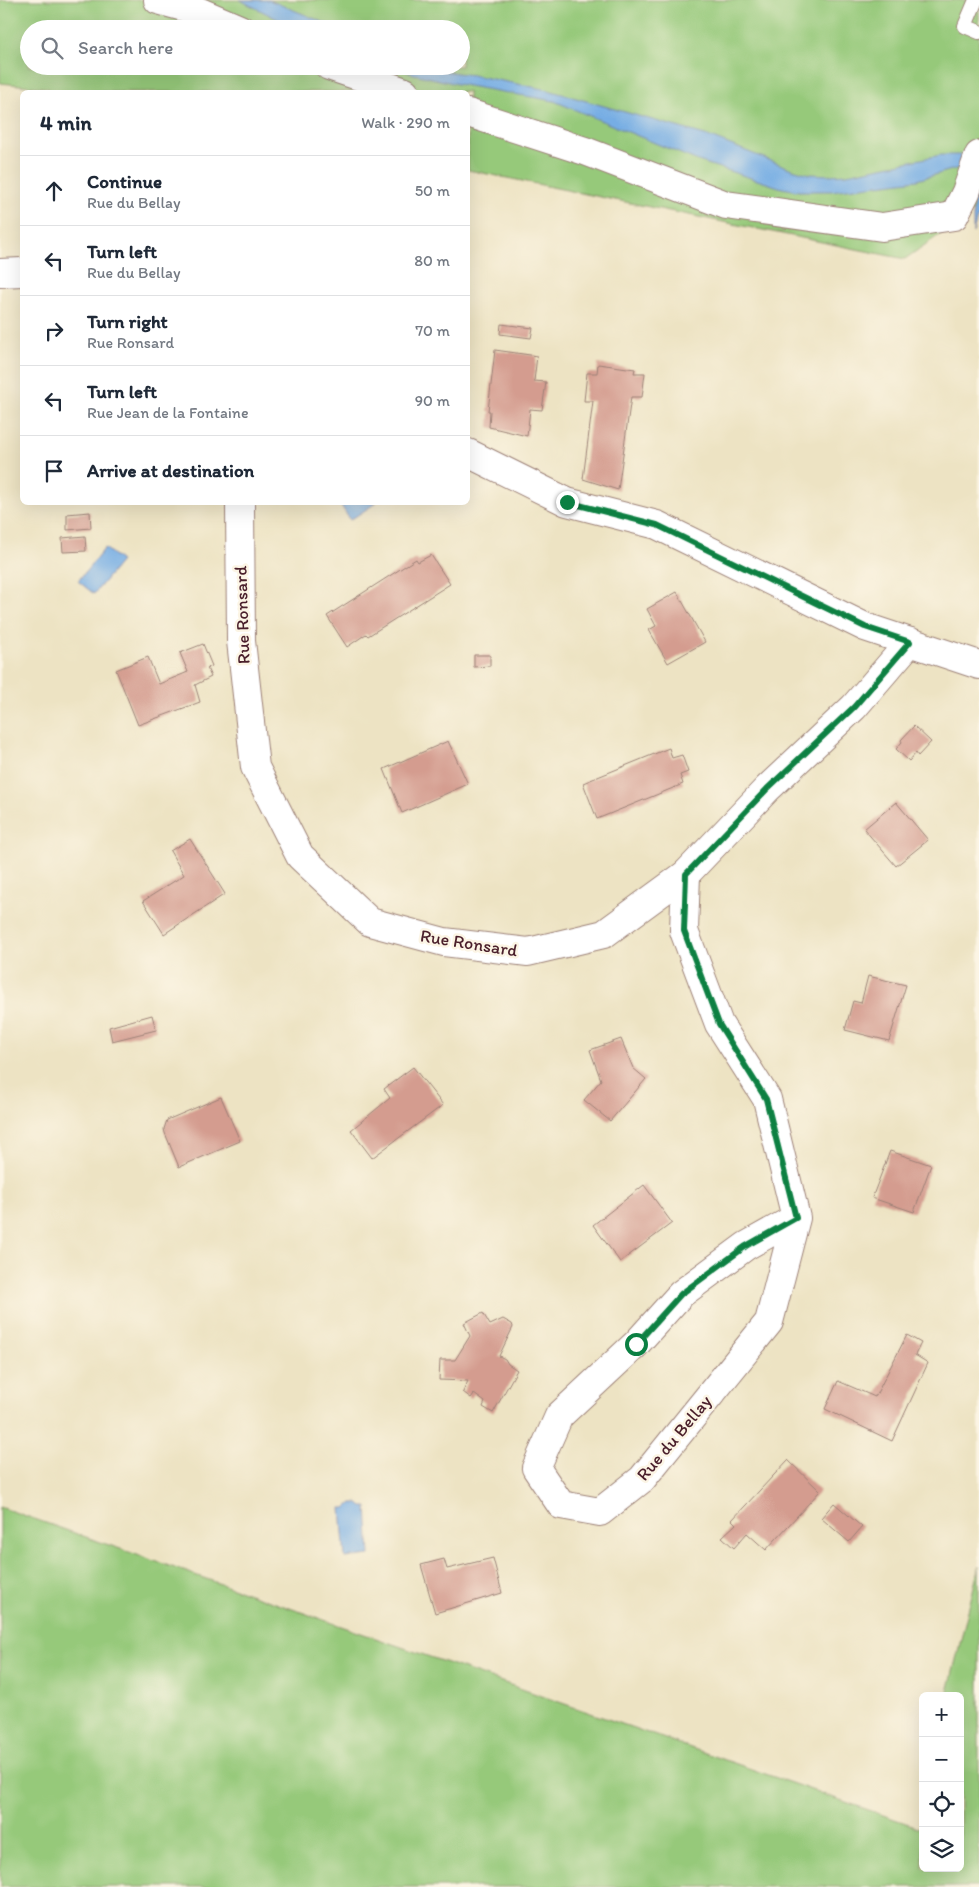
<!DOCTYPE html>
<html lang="en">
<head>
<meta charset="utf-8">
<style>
	:root { --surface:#fff; --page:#f2f2f3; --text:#1f2937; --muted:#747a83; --line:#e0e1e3 }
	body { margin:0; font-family:Itim,sans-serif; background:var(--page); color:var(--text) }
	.controls { position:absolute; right:15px; bottom:15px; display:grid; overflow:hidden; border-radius:8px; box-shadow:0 5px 20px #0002 }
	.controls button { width:45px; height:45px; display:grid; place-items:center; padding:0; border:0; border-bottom:1px solid var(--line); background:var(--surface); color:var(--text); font:25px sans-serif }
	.stop { position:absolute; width:15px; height:15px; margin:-11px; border:4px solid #0b8043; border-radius:50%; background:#fff }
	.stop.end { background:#0b8043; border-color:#fff; box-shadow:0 1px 5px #0008 }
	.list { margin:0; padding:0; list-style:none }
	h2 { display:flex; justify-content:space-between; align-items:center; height:65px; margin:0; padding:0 20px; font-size:21px }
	h2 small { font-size:16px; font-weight:400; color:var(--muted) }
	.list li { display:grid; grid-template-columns:32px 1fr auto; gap:15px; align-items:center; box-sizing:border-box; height:70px; padding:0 20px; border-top:1px solid var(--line) }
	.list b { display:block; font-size:19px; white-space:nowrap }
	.list p { margin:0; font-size:16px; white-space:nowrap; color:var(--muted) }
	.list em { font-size:16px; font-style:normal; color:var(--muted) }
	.icon { flex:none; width:28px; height:28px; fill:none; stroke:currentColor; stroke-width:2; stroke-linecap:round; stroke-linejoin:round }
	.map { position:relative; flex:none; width:979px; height:1887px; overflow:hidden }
	.search { position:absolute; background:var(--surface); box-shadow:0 5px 20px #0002; left:20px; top:20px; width:450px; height:55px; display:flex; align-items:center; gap:12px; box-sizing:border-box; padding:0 18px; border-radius:28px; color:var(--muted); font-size:19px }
	.panel { position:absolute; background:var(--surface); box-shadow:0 5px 20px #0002; left:20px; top:90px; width:450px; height:415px; border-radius:8px }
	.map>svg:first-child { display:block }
	.green { fill:#96c97a; stroke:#707452; fill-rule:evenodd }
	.water { fill:#76ade4; stroke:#606688 }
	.building { fill:#d49c8f }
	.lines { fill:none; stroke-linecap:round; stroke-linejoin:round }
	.service-casing { stroke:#9c8177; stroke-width:16 }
	.minor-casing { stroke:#9c8177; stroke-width:30 }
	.service { stroke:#fff; stroke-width:14 }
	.minor { stroke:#fff; stroke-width:28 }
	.route { stroke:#0b8043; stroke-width:6 }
	.labels { text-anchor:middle; stroke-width:5; stroke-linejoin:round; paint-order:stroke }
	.street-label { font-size:18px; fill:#4a1f2b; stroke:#fcf5e5 }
</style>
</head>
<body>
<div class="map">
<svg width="979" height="1887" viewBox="0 0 979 1887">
	<rect width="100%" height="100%" fill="#fcf5e5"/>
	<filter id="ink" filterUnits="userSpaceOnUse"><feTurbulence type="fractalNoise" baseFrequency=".02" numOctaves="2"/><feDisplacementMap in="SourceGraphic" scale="10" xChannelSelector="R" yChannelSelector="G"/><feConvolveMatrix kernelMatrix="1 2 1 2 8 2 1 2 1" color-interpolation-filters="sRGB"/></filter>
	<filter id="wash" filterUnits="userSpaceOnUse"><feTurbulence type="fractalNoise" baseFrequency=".0096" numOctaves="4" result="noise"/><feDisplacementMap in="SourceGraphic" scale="20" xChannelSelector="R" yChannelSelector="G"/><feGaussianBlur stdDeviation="1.12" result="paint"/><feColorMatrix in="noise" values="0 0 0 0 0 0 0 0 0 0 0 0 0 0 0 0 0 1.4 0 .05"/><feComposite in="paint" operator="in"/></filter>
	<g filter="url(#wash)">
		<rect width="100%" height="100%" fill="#ede3c3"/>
		<g class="green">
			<path d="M0,0H979V207L905,259L468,170V92H49L48,88L0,83ZM29,29H461V66H29Z"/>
			<path d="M0,1507L923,1829V1868H960V1696H947L979,1566V1887H0Z"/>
		</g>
		<g class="water">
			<path d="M240,0H269L340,29H297Z"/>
			<path d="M390,66H425L435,70L472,75L548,90L705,135L792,169L810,174L829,175L847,174L941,155H972L969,165L917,180L831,191H799L782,188L698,161L554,101L457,84L414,74Z"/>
			<path d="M979,171V211L973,233V200Z"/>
			<path d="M339,502H376V503L350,520Z"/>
			<path d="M105,548L121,561L94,594L78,581Z"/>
			<path d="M352,1503H357L362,1507H367L370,1555L345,1558L341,1508H346Z"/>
		</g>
		<g id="blocks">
			<g class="building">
				<path d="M501,324L533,328L531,338L500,334Z"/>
				<path d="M495,350L537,356L534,381L546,382L542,410L530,409L527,436L489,427L490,411H488Z"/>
				<path d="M598,364L635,369L634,373H645L642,397H631L618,490L583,479L593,401H584L587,373H597Z"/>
				<path d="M90,512L91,528L67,530V514Z"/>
				<path d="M85,536L86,551L63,552L62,538Z"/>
				<path d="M431,555L450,584L368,636L366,634L347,647L327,616L416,559L418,562Z"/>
				<path d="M677,592L705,642L668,663L649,630L656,626L647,609Z"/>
				<path d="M203,644L212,666L207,668L211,677L195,685L200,702L138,725L116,670L148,657L159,684L188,672L180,653Z"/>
				<path d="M474,655H490V666L474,667Z"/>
				<path d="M914,726L931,742L918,756L916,753L909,761L896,749L902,742L901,740Z"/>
				<path d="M448,741L468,784L402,813L384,769Z"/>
				<path d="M669,748L672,758L682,755L688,772L680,775L683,784L597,819L583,783Z"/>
				<path d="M896,802L928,840L896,866L864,829Z"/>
				<path d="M190,839L225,894L164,934L143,901L184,875L170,851Z"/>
				<path d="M868,976L906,985L889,1041L845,1030L853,1001L861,1003Z"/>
				<path d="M152,1015L156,1030L112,1041L109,1027Z"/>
				<path d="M621,1039L633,1068L646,1079L610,1121L584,1100L601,1080L590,1050Z"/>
				<path d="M413,1067L443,1105L372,1158L351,1130L390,1098L384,1089Z"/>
				<path d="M221,1097L240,1141L179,1167L165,1133L164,1129L167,1120Z"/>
				<path d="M890,1151L931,1165L914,1212L872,1198Z"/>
				<path d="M644,1185L672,1223L620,1262L593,1225Z"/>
				<path d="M483,1313L490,1325L503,1319L512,1324L513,1327L499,1356L505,1359L508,1364L517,1370L493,1413L483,1407L485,1402L474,1394L471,1398L463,1392L468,1381L439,1380L440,1360H455L470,1336L464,1323Z"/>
				<path d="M907,1335L921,1343L915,1355L928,1363L892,1441L825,1409L838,1381L875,1397Z"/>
				<path d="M788,1460L820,1491L766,1550L747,1533L734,1548L722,1537L736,1524L732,1520Z"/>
				<path d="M834,1503L862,1527L849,1542L821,1518Z"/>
				<path d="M493,1558L502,1593L435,1613L421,1565L444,1559L447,1569Z"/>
			</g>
		</g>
	</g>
	<g filter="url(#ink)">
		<use href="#blocks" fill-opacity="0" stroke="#9c8177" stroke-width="1"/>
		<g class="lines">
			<g class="service-casing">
				<path id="service" d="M976,0L965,26L979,32"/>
			</g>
			<g class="minor-casing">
				<g id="minor">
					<path d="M158,0L198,11L240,29"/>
					<path d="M329,66L405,92"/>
					<path d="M468,113L585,151L726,205L882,227L954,216L966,192L979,155"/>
					<path d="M0,273L22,272"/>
					<path d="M468,453L567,502L657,525L865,627L979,665"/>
					<path d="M240,502L241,641L255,767L300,856L370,922L444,942L528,952L604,934L686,874L767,789L854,707L910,642"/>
					<path d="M686,874L684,931L719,1024L767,1099L796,1218L769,1322L642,1479L600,1512L561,1505L536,1468L559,1416L636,1344L681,1294L746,1246L796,1218"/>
				</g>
			</g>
			<use href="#service" class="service"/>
			<use href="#minor" class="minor"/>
		</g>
	</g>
	<g class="lines" filter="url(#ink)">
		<path class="route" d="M567,502L657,525L865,627L910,642L854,707L767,789L686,874L684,931L719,1024L766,1099L796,1218L746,1246L681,1294L636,1344"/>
	</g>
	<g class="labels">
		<g class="street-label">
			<text transform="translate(242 615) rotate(-92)" y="6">Rue Ronsard</text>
			<text transform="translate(469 943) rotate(9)" y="6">Rue Ronsard</text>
			<text transform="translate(674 1438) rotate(-50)" y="6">Rue du Bellay</text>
		</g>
	</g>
</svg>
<div class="controls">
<button>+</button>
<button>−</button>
<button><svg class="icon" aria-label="locate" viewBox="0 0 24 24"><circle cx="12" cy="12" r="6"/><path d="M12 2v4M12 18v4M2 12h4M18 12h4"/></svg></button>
<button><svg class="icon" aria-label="layers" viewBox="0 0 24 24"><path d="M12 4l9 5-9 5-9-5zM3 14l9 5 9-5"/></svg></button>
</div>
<div class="stop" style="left:636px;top:1344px"></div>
<div class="stop end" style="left:567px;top:502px"></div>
<div class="search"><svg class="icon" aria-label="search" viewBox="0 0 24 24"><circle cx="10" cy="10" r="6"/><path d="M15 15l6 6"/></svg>Search here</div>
<section class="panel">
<h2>4 min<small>Walk · 290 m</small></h2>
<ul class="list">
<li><svg class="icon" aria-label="ahead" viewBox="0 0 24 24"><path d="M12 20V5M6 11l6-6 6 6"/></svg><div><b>Continue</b><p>Rue du Bellay</p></div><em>50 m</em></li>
<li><svg class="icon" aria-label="left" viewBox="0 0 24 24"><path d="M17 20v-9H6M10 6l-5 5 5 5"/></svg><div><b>Turn left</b><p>Rue du Bellay</p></div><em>80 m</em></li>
<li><svg class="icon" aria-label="right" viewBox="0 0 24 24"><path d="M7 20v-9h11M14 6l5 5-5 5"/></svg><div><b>Turn right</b><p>Rue Ronsard</p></div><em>70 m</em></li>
<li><svg class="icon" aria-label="left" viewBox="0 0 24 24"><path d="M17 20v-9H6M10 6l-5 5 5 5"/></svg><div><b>Turn left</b><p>Rue Jean de la Fontaine</p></div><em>90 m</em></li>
<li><svg class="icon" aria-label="arrive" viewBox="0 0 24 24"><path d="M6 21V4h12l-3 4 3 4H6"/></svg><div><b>Arrive at destination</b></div></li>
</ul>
</section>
</div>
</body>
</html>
